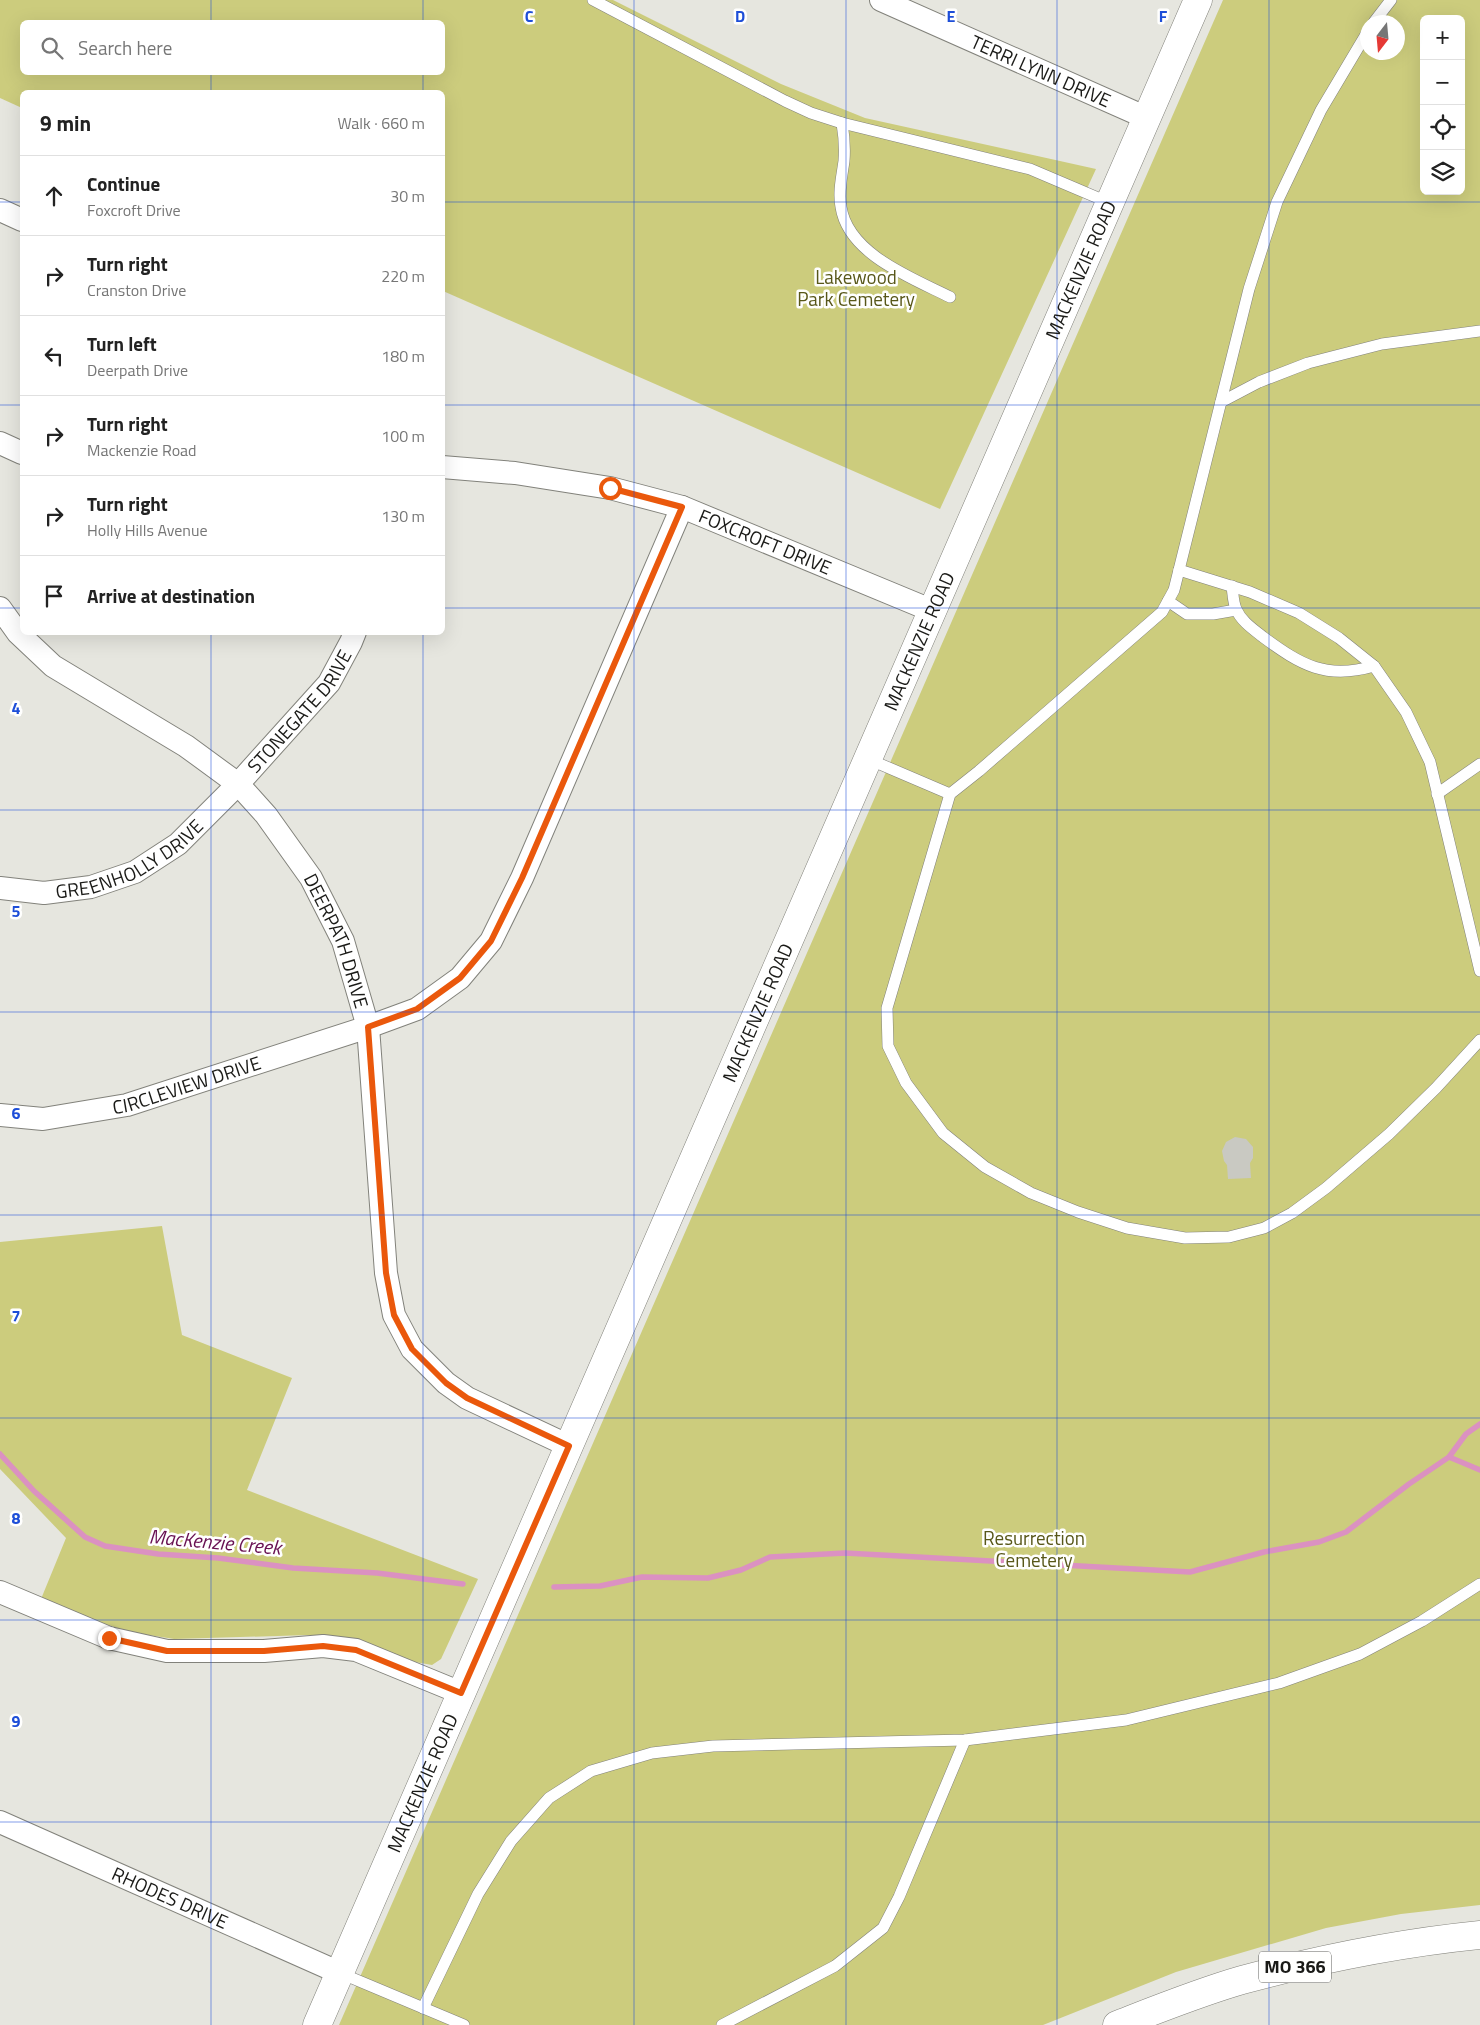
<!DOCTYPE html>
<html lang="en">
<head>
<meta charset="utf-8">
<style>
	:root { --surface:#fff; --page:#f6f6f6; --text:#222; --muted:#767676; --line:#e0e0e0 }
	body { margin:0; font-family:"Titillium Web",sans-serif; background:var(--page); color:var(--text) }
	.controls { position:absolute; right:15px; top:15px; display:grid; overflow:hidden; border-radius:8px; box-shadow:0 5px 20px #0002 }
	.controls button { width:45px; height:45px; display:grid; place-items:center; padding:0; border:0; border-bottom:1px solid var(--line); background:var(--surface); color:var(--text); font:25px sans-serif }
	.compass { position:absolute; left:1360px; top:15px; width:45px; height:45px; border-radius:50%; background:var(--surface); box-shadow:0 5px 20px #0002; rotate:196deg }
	.stop { position:absolute; width:15px; height:15px; margin:-11px; border:4px solid #ea580c; border-radius:50%; background:#fff }
	.stop.end { background:#ea580c; border-color:#fff; box-shadow:0 1px 5px #0008 }
	.list { margin:0; padding:0; list-style:none }
	h2 { display:flex; justify-content:space-between; align-items:center; height:65px; margin:0; padding:0 20px; font-size:21px }
	h2 small { font-size:16px; font-weight:400; color:var(--muted) }
	.list li { display:grid; grid-template-columns:32px 1fr auto; gap:15px; align-items:center; box-sizing:border-box; height:80px; padding:0 20px; border-top:1px solid var(--line) }
	.list b { display:block; font-size:19px; white-space:nowrap }
	.list p { margin:0; font-size:16px; white-space:nowrap; color:var(--muted) }
	.list em { font-size:16px; font-style:normal; color:var(--muted) }
	.icon { flex:none; width:28px; height:28px; fill:none; stroke:currentColor; stroke-width:2; stroke-linecap:round; stroke-linejoin:round }
	.map { position:relative; flex:none; width:1480px; height:2025px; overflow:hidden }
	.search { position:absolute; background:var(--surface); box-shadow:0 5px 20px #0002; left:20px; top:20px; width:425px; height:55px; display:flex; align-items:center; gap:12px; box-sizing:border-box; padding:0 18px; border-radius:8px; color:var(--muted); font-size:19px }
	.panel { position:absolute; background:var(--surface); box-shadow:0 5px 20px #0002; left:20px; top:90px; width:425px; height:545px; border-radius:8px }
	.map>svg:first-child { display:block }
	.green { fill:#cccc7d; fill-rule:evenodd }
	.lines { fill:none; stroke-linecap:round; stroke-linejoin:round }
	.stream { stroke:#db91c1; stroke-width:5.5 }
	.building { fill:#c9c9c2 }
	.service-casing { stroke:#82827b; stroke-width:12 }
	.minor-casing { stroke:#82827b; stroke-width:24 }
	.secondary-casing { stroke:#82827b; stroke-width:29 }
	.primary-casing { stroke:#82827b; stroke-width:29 }
	.service { stroke:#fff; stroke-width:11 }
	.minor { stroke:#fff; stroke-width:22 }
	.secondary { stroke:#fff; stroke-width:28 }
	.primary { stroke:#fff; stroke-width:28 }
	.route { stroke:#ea580c; stroke-width:6 }
	.grid { fill:none; stroke:#1d4ed8; stroke-width:1; stroke-opacity:0.55 }
	.labels { text-anchor:middle; stroke-width:5; stroke-linejoin:round; paint-order:stroke }
	.shield { fill:#fffffe; stroke:#5f5f5c; stroke-width:1 }
	.shield-label { font-size:18px; font-weight:bold; fill:#1a1a17 }
	.street-label { font-size:19px; fill:#1a1a17; stroke:#fffffe }
	.park-label { font-size:19px; fill:#585719; stroke:#fffffe }
	.water-label { font-size:20px; font-style:italic; fill:#681152; stroke:#fffffe }
	.grid-label { font-size:16px; text-anchor:middle; font-weight:bold; fill:#1d4ed8; stroke:#fffffe; stroke-width:5; stroke-linejoin:round; paint-order:stroke }
</style>
</head>
<body>
<div class="map">
<svg width="1480" height="2025" viewBox="0 0 1480 2025">
	<rect width="100%" height="100%" fill="#e6e6df"/>
	<g class="green">
		<path d="M0,0H613L781,84L865,118L1096,169L940,509L443,291L442,92H22V108L0,98ZM22,22H442V72H22Z"/>
		<path d="M1223,0H1480V1905L1401,1914L1326,1928L1176,1972L1043,2025H339ZM1424,19H1461V191H1424ZM1368,22H1398V52H1368Z"/>
		<path d="M162,1226L182,1335L292,1378L247,1490L478,1579L441,1659L432,1665L415,1662L354,1638L309,1635L174,1639L130,1632L81,1616L41,1599L66,1538L0,1469V1242Z"/>
	</g>
	<g class="lines">
		<g class="stream">
			<path d="M0,1454L34,1491L85,1537L105,1546L158,1554L218,1558L293,1568L377,1573L463,1584"/>
			<path d="M1449,1457L1480,1470"/>
			<path d="M554,1587L600,1586L642,1577L708,1578L741,1570L770,1557L845,1553L1190,1572L1264,1552L1319,1542L1346,1532L1409,1484L1449,1457L1466,1434L1480,1424"/>
		</g>
	</g>
	<path class="building" d="M1235,1137L1246,1139L1253,1147V1158L1250,1163L1251,1178L1228,1179L1227,1165L1224,1161L1222,1151L1226,1142Z"/>
	<g class="lines">
		<g class="service-casing">
			<g id="service">
				<path d="M593,0L785,101L811,113L842,123L1030,169L1110,203"/>
				<path d="M1374,22L1391,0"/>
				<path d="M1368,31L1321,110L1277,202L1249,289L1174,590L1162,612L979,771L950,794L887,1008L888,1046L906,1083L943,1133L985,1167L1031,1193L1078,1212L1127,1228L1185,1238L1229,1237L1264,1228L1292,1213L1326,1188L1389,1134L1436,1088L1480,1040"/>
				<path d="M842,123C844,135 845,148 844,161C842,176 838,192 841,207C848,254 912,278 950,297"/>
				<path d="M1221,402L1259,382L1308,363L1382,344L1480,331"/>
				<path d="M1179,570L1250,592L1299,613L1339,638L1374,666L1406,712L1430,762L1480,971"/>
				<path d="M1232,586C1233,593 1233,602 1236,609C1241,621 1253,629 1263,637C1301,665 1326,680 1374,666"/>
				<path d="M1168,601L1187,614H1213L1236,610"/>
				<path d="M868,759L950,794"/>
				<path d="M1437,794L1480,764"/>
				<path d="M340,1973L464,2025"/>
				<path d="M423,2008L478,1894L511,1841L549,1798L591,1771L652,1753L713,1746L965,1740L1126,1720L1279,1683L1360,1654L1422,1621L1480,1584"/>
				<path d="M722,2025L835,1966L883,1928L899,1897L965,1740"/>
			</g>
		</g>
		<g class="minor-casing">
			<g id="minor">
				<path id="s1" d="M881,0L1147,118"/>
				<path d="M0,210L22,220"/>
				<path d="M0,443L22,453"/>
				<path id="s2" d="M442,467L515,473L610,488L682,507L933,611"/>
				<path id="s3" d="M0,608L18,633L53,666L186,746L238,784L266,815L311,878L343,941L368,1027L386,1273L394,1315L412,1349L446,1383L467,1398L569,1446"/>
				<path id="s4" d="M0,888L44,893L91,887L135,872L178,844L238,784L329,683L351,642L355,632"/>
				<path id="s5" d="M0,1115L43,1119L127,1105L368,1027L417,1009L460,978L491,941L522,878L682,507"/>
				<path d="M0,1592L109,1638L167,1651H264L323,1646L356,1650L461,1693"/>
				<path id="s6" d="M0,1822L340,1973"/>
			</g>
		</g>
		<g class="secondary-casing">
			<g id="secondary">
				<path id="s7" d="M317,2025L1198,0"/>
			</g>
		</g>
		<g class="primary-casing">
			<path id="primary" d="M1117,2025C1158,2009 1200,1992 1242,1980C1320,1959 1400,1943 1480,1935"/>
		</g>
		<use href="#service" class="service"/>
		<use href="#minor" class="minor"/>
		<use href="#secondary" class="secondary"/>
		<use href="#primary" class="primary"/>
	</g>
	<g class="lines">
		<path class="route" d="M109,1638L167,1651H264L323,1646L356,1650L461,1693L569,1446L467,1398L446,1383L412,1349L394,1315L386,1273L368,1027L417,1009L460,978L491,941L522,878L682,507L610,488"/>
	</g>
	<path class="grid" d="M211,0V22M423,0V22M634,0V2025M846,0V2025M1057,0V2025M1269,0V2025M211,72V92M423,72V92M0,202H22M442,202H1480M0,405H22M442,405H1480M0,608H22M442,608H1480M211,632V2025M423,632V2025M0,810H1480M0,1012H1480M0,1215H1480M0,1418H1480M0,1620H1480M0,1822H1480"/>
	<g class="labels">
		<rect class="shield" x="1259" y="1951.5" width="72" height="31" rx="4"/>
		<g class="shield-label">
			<text x="1295" y="1973">MO 366</text>
		</g>
		<g class="street-label">
			<text dy="7" stroke="none"><textPath href="#s1" startOffset="175">TERRI LYNN DRIVE</textPath></text>
			<text dy="7" stroke="none"><textPath href="#s7" startOffset="1914">MACKENZIE ROAD</textPath></text>
			<text dy="7" stroke="none"><textPath href="#s2" startOffset="334">FOXCROFT DRIVE</textPath></text>
			<text dy="7" stroke="none"><textPath href="#s7" startOffset="1509">MACKENZIE ROAD</textPath></text>
			<text dy="7" stroke="none"><textPath href="#s4" startOffset="370">STONEGATE DRIVE</textPath></text>
			<text dy="7" stroke="none"><textPath href="#s4" startOffset="138">GREENHOLLY DRIVE</textPath></text>
			<text dy="7" stroke="none"><textPath href="#s3" startOffset="486">DEERPATH DRIVE</textPath></text>
			<text dy="7" stroke="none"><textPath href="#s7" startOffset="1104">MACKENZIE ROAD</textPath></text>
			<text dy="7" stroke="none"><textPath href="#s5" startOffset="191">CIRCLEVIEW DRIVE</textPath></text>
			<text dy="7" stroke="none"><textPath href="#s7" startOffset="264">MACKENZIE ROAD</textPath></text>
			<text dy="7" stroke="none"><textPath href="#s6" startOffset="186">RHODES DRIVE</textPath></text>
		</g>
		<g class="park-label">
			<text x="856" y="284">Lakewood<tspan x="856" dy="22">Park Cemetery</tspan></text>
			<text x="1034" y="1545">Resurrection<tspan x="1034" dy="22">Cemetery</tspan></text>
		</g>
		<g class="water-label">
			<text transform="translate(215 1542) rotate(5)" y="7">MacKenzie Creek</text>
		</g>
	</g>
	<g class="grid-label">
		<text x="529" y="22">C</text>
		<text x="740" y="22">D</text>
		<text x="951" y="22">E</text>
		<text x="1163" y="22">F</text>
		<text x="16" y="714">4</text>
		<text x="16" y="917">5</text>
		<text x="16" y="1119">6</text>
		<text x="16" y="1322">7</text>
		<text x="16" y="1524">8</text>
		<text x="16" y="1727">9</text>
	</g>
</svg>
<div class="controls">
<button>+</button>
<button>−</button>
<button><svg class="icon" aria-label="locate" viewBox="0 0 24 24"><circle cx="12" cy="12" r="6"/><path d="M12 2v4M12 18v4M2 12h4M18 12h4"/></svg></button>
<button><svg class="icon" aria-label="layers" viewBox="0 0 24 24"><path d="M12 4l9 5-9 5-9-5zM3 14l9 5 9-5"/></svg></button>
</div>
<svg class="compass" viewBox="-18 -18 36 36"><path d="M0-13l5 13h-10z" fill="#e53935"/><path d="M0 13l5-13h-10z" fill="#767676"/></svg>
<div class="stop" style="left:610px;top:488px"></div>
<div class="stop end" style="left:109px;top:1638px"></div>
<div class="search"><svg class="icon" aria-label="search" viewBox="0 0 24 24"><circle cx="10" cy="10" r="6"/><path d="M15 15l6 6"/></svg>Search here</div>
<section class="panel">
<h2>9 min<small>Walk · 660 m</small></h2>
<ul class="list">
<li><svg class="icon" aria-label="ahead" viewBox="0 0 24 24"><path d="M12 20V5M6 11l6-6 6 6"/></svg><div><b>Continue</b><p>Foxcroft Drive</p></div><em>30 m</em></li>
<li><svg class="icon" aria-label="right" viewBox="0 0 24 24"><path d="M7 20v-9h11M14 6l5 5-5 5"/></svg><div><b>Turn right</b><p>Cranston Drive</p></div><em>220 m</em></li>
<li><svg class="icon" aria-label="left" viewBox="0 0 24 24"><path d="M17 20v-9H6M10 6l-5 5 5 5"/></svg><div><b>Turn left</b><p>Deerpath Drive</p></div><em>180 m</em></li>
<li><svg class="icon" aria-label="right" viewBox="0 0 24 24"><path d="M7 20v-9h11M14 6l5 5-5 5"/></svg><div><b>Turn right</b><p>Mackenzie Road</p></div><em>100 m</em></li>
<li><svg class="icon" aria-label="right" viewBox="0 0 24 24"><path d="M7 20v-9h11M14 6l5 5-5 5"/></svg><div><b>Turn right</b><p>Holly Hills Avenue</p></div><em>130 m</em></li>
<li><svg class="icon" aria-label="arrive" viewBox="0 0 24 24"><path d="M6 21V4h12l-3 4 3 4H6"/></svg><div><b>Arrive at destination</b></div></li>
</ul>
</section>
</div>
</body>
</html>
